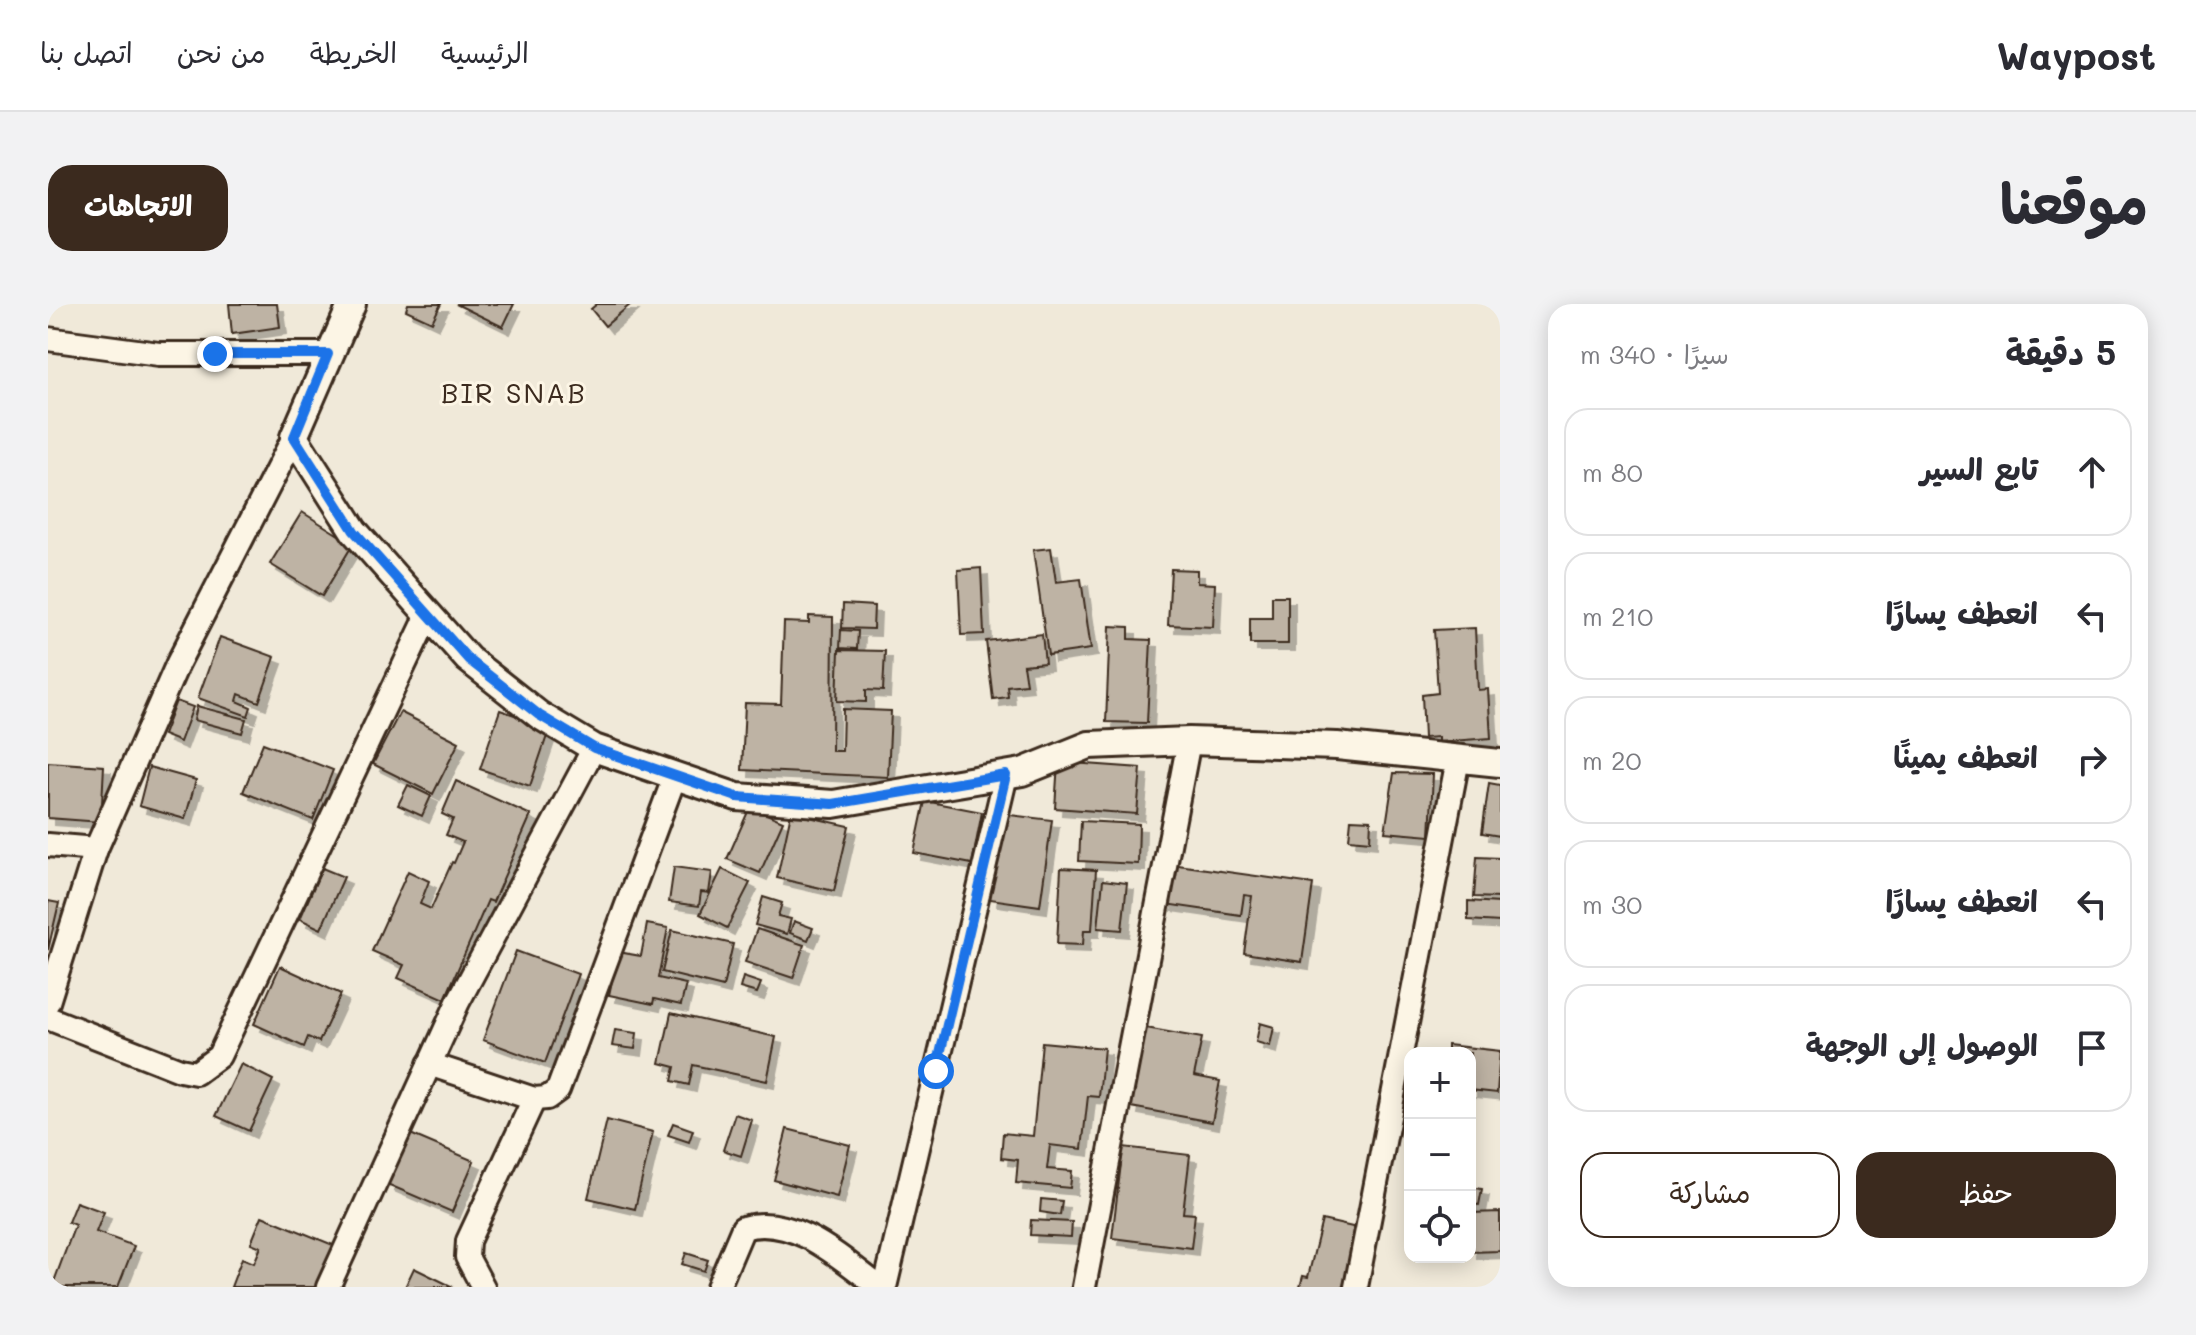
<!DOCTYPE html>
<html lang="ar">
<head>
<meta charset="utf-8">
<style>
	:root { --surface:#fff; --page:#f2f2f3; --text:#2b2b33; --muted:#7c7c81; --line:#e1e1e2; --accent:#3b2a1e }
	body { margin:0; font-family:Mali,"Playpen Sans Arabic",sans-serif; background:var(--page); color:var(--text); direction:rtl }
	.controls { position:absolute; right:24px; bottom:24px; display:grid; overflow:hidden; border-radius:16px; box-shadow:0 4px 20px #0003 }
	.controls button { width:72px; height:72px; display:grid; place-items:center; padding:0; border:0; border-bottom:2px solid var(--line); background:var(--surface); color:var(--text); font:40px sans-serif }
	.stop { position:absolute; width:24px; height:24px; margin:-18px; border:6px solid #1a73e8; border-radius:50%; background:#fff }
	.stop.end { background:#1a73e8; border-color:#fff; box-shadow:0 2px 8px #0008 }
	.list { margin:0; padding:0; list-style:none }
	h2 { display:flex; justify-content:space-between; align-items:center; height:104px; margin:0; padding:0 32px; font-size:34px }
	h2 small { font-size:26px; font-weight:400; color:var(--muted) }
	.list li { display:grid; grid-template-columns:52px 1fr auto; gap:24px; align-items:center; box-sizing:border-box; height:128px; margin:0 16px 16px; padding:0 16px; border:2px solid var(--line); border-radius:24px }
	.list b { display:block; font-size:30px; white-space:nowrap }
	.list em { font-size:26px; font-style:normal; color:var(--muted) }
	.actions { display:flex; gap:16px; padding:24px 32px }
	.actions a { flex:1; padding:18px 0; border:2px solid var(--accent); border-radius:24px; text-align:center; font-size:28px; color:var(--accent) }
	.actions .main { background:var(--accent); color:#fff }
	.icon { flex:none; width:44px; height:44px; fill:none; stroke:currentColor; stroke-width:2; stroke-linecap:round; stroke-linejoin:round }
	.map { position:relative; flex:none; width:1452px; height:983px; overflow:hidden; direction:ltr; border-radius:24px }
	header { display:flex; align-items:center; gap:48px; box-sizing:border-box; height:112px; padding:0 40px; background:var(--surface); border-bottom:2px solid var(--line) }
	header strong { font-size:38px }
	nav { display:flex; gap:44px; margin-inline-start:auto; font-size:28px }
	.intro { display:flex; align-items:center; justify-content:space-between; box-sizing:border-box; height:192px; padding:0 48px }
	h1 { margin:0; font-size:56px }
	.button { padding:20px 36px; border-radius:24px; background:var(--accent); color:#fff; font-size:28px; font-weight:700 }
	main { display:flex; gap:48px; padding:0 48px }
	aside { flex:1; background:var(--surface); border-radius:24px; box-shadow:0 4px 20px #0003 }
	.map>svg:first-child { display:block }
	.building { fill:#beb3a4; stroke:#3b2a1e; stroke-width:2; filter:url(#shadow) }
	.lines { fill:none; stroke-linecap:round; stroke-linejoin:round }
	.minor-casing { stroke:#3b2a1e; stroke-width:28 }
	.tertiary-casing { stroke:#3b2a1e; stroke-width:32 }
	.minor { stroke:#fcf5e5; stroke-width:22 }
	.tertiary { stroke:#fcf5e5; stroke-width:26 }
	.route { stroke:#1a73e8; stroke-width:10 }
	.labels { text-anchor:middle; stroke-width:6; stroke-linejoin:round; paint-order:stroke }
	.quarter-label { font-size:28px; letter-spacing:2px; fill:#3b2a1e; stroke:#fcf5e5 }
</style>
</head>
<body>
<header>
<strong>Waypost</strong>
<nav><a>الرئيسية</a><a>الخريطة</a><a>من نحن</a><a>اتصل بنا</a></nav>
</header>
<div class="intro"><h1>موقعنا</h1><a class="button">الاتجاهات</a></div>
<main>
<aside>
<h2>5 دقيقة<small>سيرًا · 340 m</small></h2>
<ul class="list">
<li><svg class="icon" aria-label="ahead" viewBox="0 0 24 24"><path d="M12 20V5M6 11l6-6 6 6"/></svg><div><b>تابع السير</b></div><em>80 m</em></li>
<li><svg class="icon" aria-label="left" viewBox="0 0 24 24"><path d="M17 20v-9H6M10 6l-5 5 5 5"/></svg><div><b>انعطف يسارًا</b></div><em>210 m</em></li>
<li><svg class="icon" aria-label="right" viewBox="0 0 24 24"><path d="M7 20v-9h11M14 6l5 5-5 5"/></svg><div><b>انعطف يمينًا</b></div><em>20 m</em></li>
<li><svg class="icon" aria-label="left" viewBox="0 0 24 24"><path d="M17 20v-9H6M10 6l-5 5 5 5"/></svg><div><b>انعطف يسارًا</b></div><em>30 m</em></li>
<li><svg class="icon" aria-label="arrive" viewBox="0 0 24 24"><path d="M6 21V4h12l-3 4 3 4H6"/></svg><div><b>الوصول إلى الوجهة</b></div></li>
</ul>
<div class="actions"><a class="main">حفظ</a><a>مشاركة</a></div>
</aside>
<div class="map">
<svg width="1452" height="983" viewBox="0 0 1452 983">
	<defs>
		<filter id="shadow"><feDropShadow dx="7" dy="7" stdDeviation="0" flood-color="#0004"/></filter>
	</defs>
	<rect width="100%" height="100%" fill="#f0e9d9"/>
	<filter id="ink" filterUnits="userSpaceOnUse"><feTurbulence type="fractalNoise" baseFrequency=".0125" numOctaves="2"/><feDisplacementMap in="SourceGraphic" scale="16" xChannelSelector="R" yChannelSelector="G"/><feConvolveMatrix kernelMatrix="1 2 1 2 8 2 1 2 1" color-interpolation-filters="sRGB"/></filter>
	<g filter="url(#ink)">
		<g class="building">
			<path d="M181,0H229L232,23L184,30Z"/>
			<path d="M360,0H393L384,18L358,6Z"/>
			<path d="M408,0H466L455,23Z"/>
			<path d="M549,0H583L557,22L543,5Z"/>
			<path d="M254,208L305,240L274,292L222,260Z"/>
			<path d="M1003,244L1008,278L1033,275L1043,345L1000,351L985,246Z"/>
			<path d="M933,264L936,330L913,331L910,266Z"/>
			<path d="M1123,265L1149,266V279L1167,280L1165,323L1120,321Z"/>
			<path d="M1224,292H1240V340H1202V314H1224Z"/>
			<path d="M795,300L826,302L825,325L794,324Z"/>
			<path d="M761,312L785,313L784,447H794L795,405L843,407L840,473L694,466L697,399L733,400L736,318L761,319Z"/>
			<path d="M1062,322L1081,323V335L1103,336L1099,419L1058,418Z"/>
			<path d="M1427,324L1430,386L1440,385L1443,434L1390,438V433L1376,434L1374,391L1390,389L1386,326Z"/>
			<path d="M793,326L810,327L809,345L792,344Z"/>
			<path d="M994,330L997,359L975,361L978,380L959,382L960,393L945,395L938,337Z"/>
			<path d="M172,333L227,353L211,398L191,390L189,397L203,403L200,412L150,394Z"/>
			<path d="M791,346L837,347L835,387L818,386V398L789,397Z"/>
			<path d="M128,397L145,403L132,438L115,431Z"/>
			<path d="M149,402L198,415L194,429L146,416Z"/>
			<path d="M452,406L502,423L482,482L432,465Z"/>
			<path d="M352,408L411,438L385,490L325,460Z"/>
			<path d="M215,439L285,466L265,516L195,488Z"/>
			<path d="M0,458L56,462L53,518L0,514Z"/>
			<path d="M1010,458L1093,464L1089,510L1007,504Z"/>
			<path d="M101,463L148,476L137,515L91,502Z"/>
			<path d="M1346,469L1385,470L1382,532L1337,528Z"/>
			<path d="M408,477L483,511L445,598L440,596L397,695L350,674L356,661L324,647L360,567L381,577L372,600L383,605L404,558L406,559L415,538L398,531L405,515L394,510Z"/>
			<path d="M1441,479L1452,481V532L1434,529Z"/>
			<path d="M360,481L383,492L374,512L350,501Z"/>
			<path d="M877,497L934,508L924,560L866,549Z"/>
			<path d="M702,503L735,517L712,569L679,555Z"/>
			<path d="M743,509L801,522L786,587L729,574Z"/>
			<path d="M953,510L1004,516L992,602L942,595Z"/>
			<path d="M1303,515L1323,516L1322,537L1301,535Z"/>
			<path d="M1033,517L1091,520L1090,560L1031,557Z"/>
			<path d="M1429,553L1452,554V594L1426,593Z"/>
			<path d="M1123,560L1265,580L1254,658L1196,649L1204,592L1196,591L1193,611L1117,600Z"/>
			<path d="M626,563L664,568L661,589L653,588L651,602L621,598Z"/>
			<path d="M274,564L296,573L273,625L252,615Z"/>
			<path d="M1013,564L1048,566L1044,626H1036L1035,641L1009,640Z"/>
			<path d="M674,565L702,579L679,624L652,610Z"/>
			<path d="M1055,576L1079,579L1074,626L1050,624Z"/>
			<path d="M715,593L734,599L730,612L743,615L739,630L707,621Z"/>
			<path d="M0,597L11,599L0,646Z"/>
			<path d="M1420,597L1452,599V618L1420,616Z"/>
			<path d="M746,617L765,624L760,636L742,629Z"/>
			<path d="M599,620L620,624L610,674L638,680L633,701L606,695L605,700L561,691L570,648L593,652Z"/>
			<path d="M709,625L756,641L745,674L697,658Z"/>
			<path d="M624,626L685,640L675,683L614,668Z"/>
			<path d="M468,647L530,670L497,759L435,736Z"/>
			<path d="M232,662L293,690L271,738L260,733L256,743L206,720Z"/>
			<path d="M695,673L713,679L709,689L692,684Z"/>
			<path d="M623,709L728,733L719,777L645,761L641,781L624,777L627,763L612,759Z"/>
			<path d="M1212,719L1226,723L1222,742L1208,738Z"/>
			<path d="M1098,724L1154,734L1146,772L1172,777L1164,818L1083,803Z"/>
			<path d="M567,726L589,729L587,745L564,742Z"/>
			<path d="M994,738L1056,744L1051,793L1040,792L1034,845L1002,841L999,865L1024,867L1022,884L968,879L970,856L953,854L955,829L985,832Z"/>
			<path d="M1399,741L1452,747L1449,789L1422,786V749H1399Z"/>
			<path d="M193,760L225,776L201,827L168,812Z"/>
			<path d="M687,810L704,816L693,852L675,846Z"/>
			<path d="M559,816L605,828L587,905L540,894Z"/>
			<path d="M625,819L645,826L641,838L620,831Z"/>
			<path d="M739,825L802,841L789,893L726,876Z"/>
			<path d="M360,829L426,857L404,908L339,880Z"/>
			<path d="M1075,843L1142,851L1135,909L1147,910L1143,944L1064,934Z"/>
			<path d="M1422,883L1434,885L1431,901L1422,900Z"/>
			<path d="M993,895L1014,897L1012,911L992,908Z"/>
			<path d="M28,898L56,908L48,928L86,942L70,983H4L27,921L20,918Z"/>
			<path d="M1452,908V947L1422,948V909Z"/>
			<path d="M214,912L290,943L270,983H183L194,954L206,959L213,943L203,939Z"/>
			<path d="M983,916L1024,918L1023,933L982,931Z"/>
			<path d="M1274,916L1309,924L1295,983H1252L1255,972L1260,973Z"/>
			<path d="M638,949L660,956L656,967L634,960Z"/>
			<path d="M366,964L405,983H357Z"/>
		</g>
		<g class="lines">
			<g class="minor-casing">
				<g id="minor">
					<path d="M0,35L111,50H280"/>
					<path d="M0,541L48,545"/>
					<path d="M0,698L48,545L130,359L246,133"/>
					<path d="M0,714L132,766L148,769L171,752L380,311"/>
					<path d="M381,760L486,795L499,794L510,786L627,472"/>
					<path d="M280,983L410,698L546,444"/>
					<path d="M435,983L419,953L420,937L486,795"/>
					<path d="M670,983L695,924C745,909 794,955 831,983"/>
					<path d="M837,983L958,471"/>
					<path d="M1036,983L1141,437"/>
					<path d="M1308,983L1410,455"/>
				</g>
			</g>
			<g class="tertiary-casing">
				<path id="tertiary" d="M304,0L246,133L306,227L420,355L491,411L546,444L689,493L785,500L974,468L1041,441L1141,437L1289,442L1452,459"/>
			</g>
			<use href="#minor" class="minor"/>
			<use href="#tertiary" class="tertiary"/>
		</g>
	</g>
	<g class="lines" filter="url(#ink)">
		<path class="route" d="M167,50H280L246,133L306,227L420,355L491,411L546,444L689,493L785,500L958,471L888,767"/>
	</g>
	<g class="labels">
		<g class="quarter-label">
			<text x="466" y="99">BIR SNAB</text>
		</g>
	</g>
</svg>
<div class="controls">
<button>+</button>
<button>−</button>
<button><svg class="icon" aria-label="locate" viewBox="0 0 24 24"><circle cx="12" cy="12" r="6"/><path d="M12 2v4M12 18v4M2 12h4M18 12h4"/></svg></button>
</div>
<div class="stop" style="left:888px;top:767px"></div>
<div class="stop end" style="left:167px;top:50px"></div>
</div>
</main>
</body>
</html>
